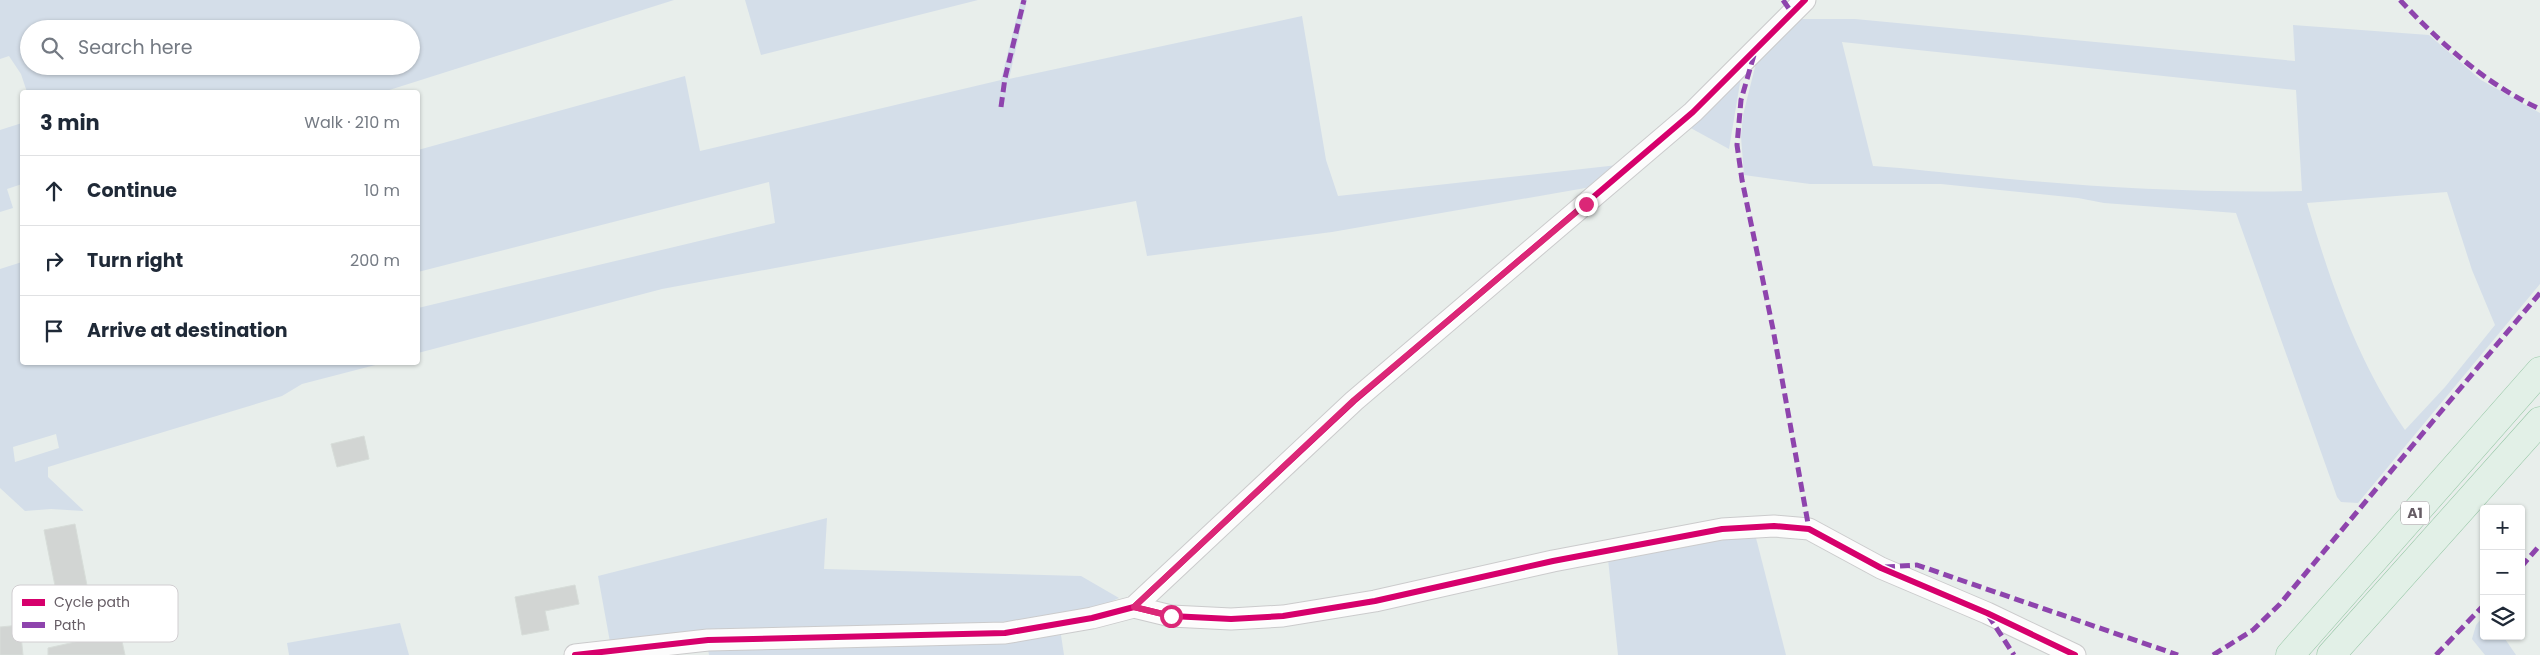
<!DOCTYPE html>
<html lang="en">
<head>
<meta charset="utf-8">
<style>
	:root { --surface:#fff; --page:#f2f2f3; --text:#1f2937; --muted:#747a83; --line:#e0e1e3 }
	body { margin:0; font-family:Poppins,sans-serif; background:var(--page); color:var(--text) }
	.controls { position:absolute; right:15px; bottom:15px; display:grid; overflow:hidden; border-radius:5px; box-shadow:0 1px 4px #0004 }
	.controls button { width:45px; height:45px; display:grid; place-items:center; padding:0; border:0; border-bottom:1px solid var(--line); background:var(--surface); color:var(--text); font:25px sans-serif }
	.stop { position:absolute; width:15px; height:15px; margin:-11px; border:4px solid #db2777; border-radius:50%; background:#fff }
	.stop.end { background:#db2777; border-color:#fff; box-shadow:0 1px 5px #0008 }
	.list { margin:0; padding:0; list-style:none }
	h2 { display:flex; justify-content:space-between; align-items:center; height:65px; margin:0; padding:0 20px; font-size:21px }
	h2 small { font-size:16px; font-weight:400; color:var(--muted) }
	.list li { display:grid; grid-template-columns:32px 1fr auto; gap:15px; align-items:center; box-sizing:border-box; height:70px; padding:0 20px; border-top:1px solid var(--line) }
	.list b { display:block; font-size:19px; white-space:nowrap }
	.list em { font-size:16px; font-style:normal; color:var(--muted) }
	.icon { flex:none; width:28px; height:28px; fill:none; stroke:currentColor; stroke-width:2; stroke-linecap:round; stroke-linejoin:round }
	.map { position:relative; flex:none; width:2540px; height:655px; overflow:hidden }
	.search { position:absolute; background:var(--surface); box-shadow:0 1px 4px #0004; left:20px; top:20px; width:400px; height:55px; display:flex; align-items:center; gap:12px; box-sizing:border-box; padding:0 18px; border-radius:28px; color:var(--muted); font-size:19px }
	.panel { position:absolute; background:var(--surface); box-shadow:0 1px 4px #0004; left:20px; top:90px; width:400px; height:275px; border-radius:5px }
	.map>svg:first-child { display:block }
	.green { fill:#d4dee9; fill-rule:evenodd }
	.building { fill:#d2d5d3; stroke:#d7ddd9 }
	.lines { fill:none; stroke-linecap:round; stroke-linejoin:round }
	.minor-casing { stroke:#cbcbcc; stroke-width:23 }
	.highway-casing { stroke:#94c6a4; stroke-width:29 }
	.minor { stroke:#fcfcfc; stroke-width:21 }
	.highway { stroke:#e2f0e7; stroke-width:28 }
	.quiet { stroke:#8e44ad; stroke-width:5; stroke-dasharray:10 5; stroke-linecap:butt }
	.cycleway-casing { stroke:#fff; stroke-width:9 }
	.cycleway { stroke:#d6006c; stroke-width:6 }
	.route { stroke:#db2777; stroke-width:6 }
	.labels { text-anchor:middle; stroke-width:5; stroke-linejoin:round; paint-order:stroke }
	.shield { fill:#fff; stroke:#948e93; stroke-width:1 }
	.shield-label { font-size:14px; font-weight:bold; fill:#665d65 }
	.key { fill:#fff; stroke:#d1ced1; stroke-width:1 }
	.key-label { font-size:14px; fill:#665d65 }
</style>
</head>
<body>
<div class="map">
<svg width="2540" height="655" viewBox="0 0 2540 655">
	<rect width="100%" height="100%" fill="#e8eeeb"/>
	<g class="green">
		<path d="M0,0H674L383,92H27L21,74L9,56L0,59ZM29,29H411V66H29Z"/>
		<path d="M745,0H978L761,55Z"/>
		<path d="M1021,0H1027L1009,79L1302,16L1326,160L1338,196L1618,165L1591,187L1332,232L1147,256L1136,201L662,289L418,353V308L775,223L769,182L418,272V150L685,76L700,151L1001,80Z"/>
		<path d="M1798,19H1855L2295,61L2293,25L2429,35L2481,80L2540,113V284L2358,503L2341,502L2337,497L2236,213L2104,203L2078,198L1941,184H1810L1744,175L1741,137L1743,115L1756,63ZM1842,42L2296,90L2302,191C2194,193 2086,187 1979,176C1943,173 1909,168 1873,166ZM2447,192L2472,270L2495,325L2445,387L2405,430C2358,363 2330,281 2307,203Z"/>
		<path d="M1741,77L1729,149L1687,126Z"/>
		<path d="M22,123V184L7,189L13,208L0,212V130Z"/>
		<path d="M22,262V362L383,363L302,384L282,396L48,467V477L84,511L51,509L25,511L0,488V269ZM56,434L59,448L15,462L13,447Z"/>
		<path d="M827,518L824,569L1081,576L1119,598L1090,611L1038,620L610,642L598,576Z"/>
		<path d="M1756,538L1786,655H1618L1608,559L1730,539Z"/>
		<path d="M2484,616V636H2503L2516,655H2485L2472,639L2476,625Z"/>
		<path d="M400,623L409,655H289L287,643Z"/>
		<path d="M1061,635L1064,655H709L708,649L1003,641Z"/>
	</g>
	<g class="building">
		<path d="M364,436L369,459L337,467L331,444Z"/>
		<path d="M75,524L90,601L59,606L44,530Z"/>
		<path d="M575,585L579,604L545,611L549,630L522,635L515,597Z"/>
		<path d="M20,625L23,655H0V627Z"/>
		<path d="M120,632L125,655H48V648Z"/>
	</g>
	<g class="lines">
		<g class="minor-casing">
			<g id="minor">
				<path d="M1134,607L1171,616L1231,619L1283,616L1375,601L1553,561L1722,529L1774,526L1809,529L1881,568L1987,613L2075,655"/>
				<path d="M575,655L708,640L1005,633L1092,618L1134,607L1354,401L1693,112L1805,0"/>
			</g>
		</g>
		<g class="highway-casing">
			<g id="highway">
				<path d="M2290,655L2540,371"/>
				<path d="M2331,655L2540,421"/>
			</g>
		</g>
		<use href="#minor" class="minor"/>
		<use href="#highway" class="highway"/>
		<g class="quiet">
			<path d="M1783,0L1792,13"/>
			<path d="M2400,0C2440,43 2487,85 2540,109"/>
			<path d="M1754,55L1741,100L1737,145L1742,180L1773,329L1809,529"/>
			<path d="M1001,107L1005,78L1024,0"/>
			<path d="M1885,567L1917,565L2178,655"/>
			<path d="M2521,567L2540,545"/>
			<path d="M1988,615L2014,655"/>
			<path d="M2213,655L2253,630L2280,604L2540,293"/>
			<path d="M2436,655L2484,605"/>
		</g>
		<g class="cycleway-casing">
			<g id="cycleway">
				<path d="M1134,607L1171,616L1231,619L1283,616L1375,601L1553,561L1722,529L1774,526L1809,529L1881,568L1987,613L2075,655"/>
				<path d="M575,655L708,640L1005,633L1092,618L1134,607L1354,401L1693,112L1805,0"/>
			</g>
		</g>
		<use href="#cycleway" class="cycleway"/>
	</g>
	<g class="lines">
		<path class="route" d="M1171,616L1134,607L1354,400L1586,204"/>
	</g>
	<g class="labels">
		<rect class="shield" x="2401" y="501.5" width="28" height="23" rx="4"/>
		<g class="shield-label">
			<text x="2415" y="518">A1</text>
		</g>
	</g>
	<rect x="12" y="585" width="166" height="57" rx="8" class="key"/>
	<rect x="22" y="599" width="23" height="7" fill="#d6006c"/>
	<rect x="22" y="622" width="23" height="6" fill="#8e44ad"/>
	<g class="key-label">
		<text x="54" y="607">Cycle path</text>
		<text x="54" y="630">Path</text>
	</g>
</svg>
<div class="controls">
<button>+</button>
<button>−</button>
<button><svg class="icon" aria-label="layers" viewBox="0 0 24 24"><path d="M12 4l9 5-9 5-9-5zM3 14l9 5 9-5"/></svg></button>
</div>
<div class="stop" style="left:1171px;top:616px"></div>
<div class="stop end" style="left:1586px;top:204px"></div>
<div class="search"><svg class="icon" aria-label="search" viewBox="0 0 24 24"><circle cx="10" cy="10" r="6"/><path d="M15 15l6 6"/></svg>Search here</div>
<section class="panel">
<h2>3 min<small>Walk · 210 m</small></h2>
<ul class="list">
<li><svg class="icon" aria-label="ahead" viewBox="0 0 24 24"><path d="M12 20V5M6 11l6-6 6 6"/></svg><div><b>Continue</b></div><em>10 m</em></li>
<li><svg class="icon" aria-label="right" viewBox="0 0 24 24"><path d="M7 20v-9h11M14 6l5 5-5 5"/></svg><div><b>Turn right</b></div><em>200 m</em></li>
<li><svg class="icon" aria-label="arrive" viewBox="0 0 24 24"><path d="M6 21V4h12l-3 4 3 4H6"/></svg><div><b>Arrive at destination</b></div></li>
</ul>
</section>
</div>
</body>
</html>
